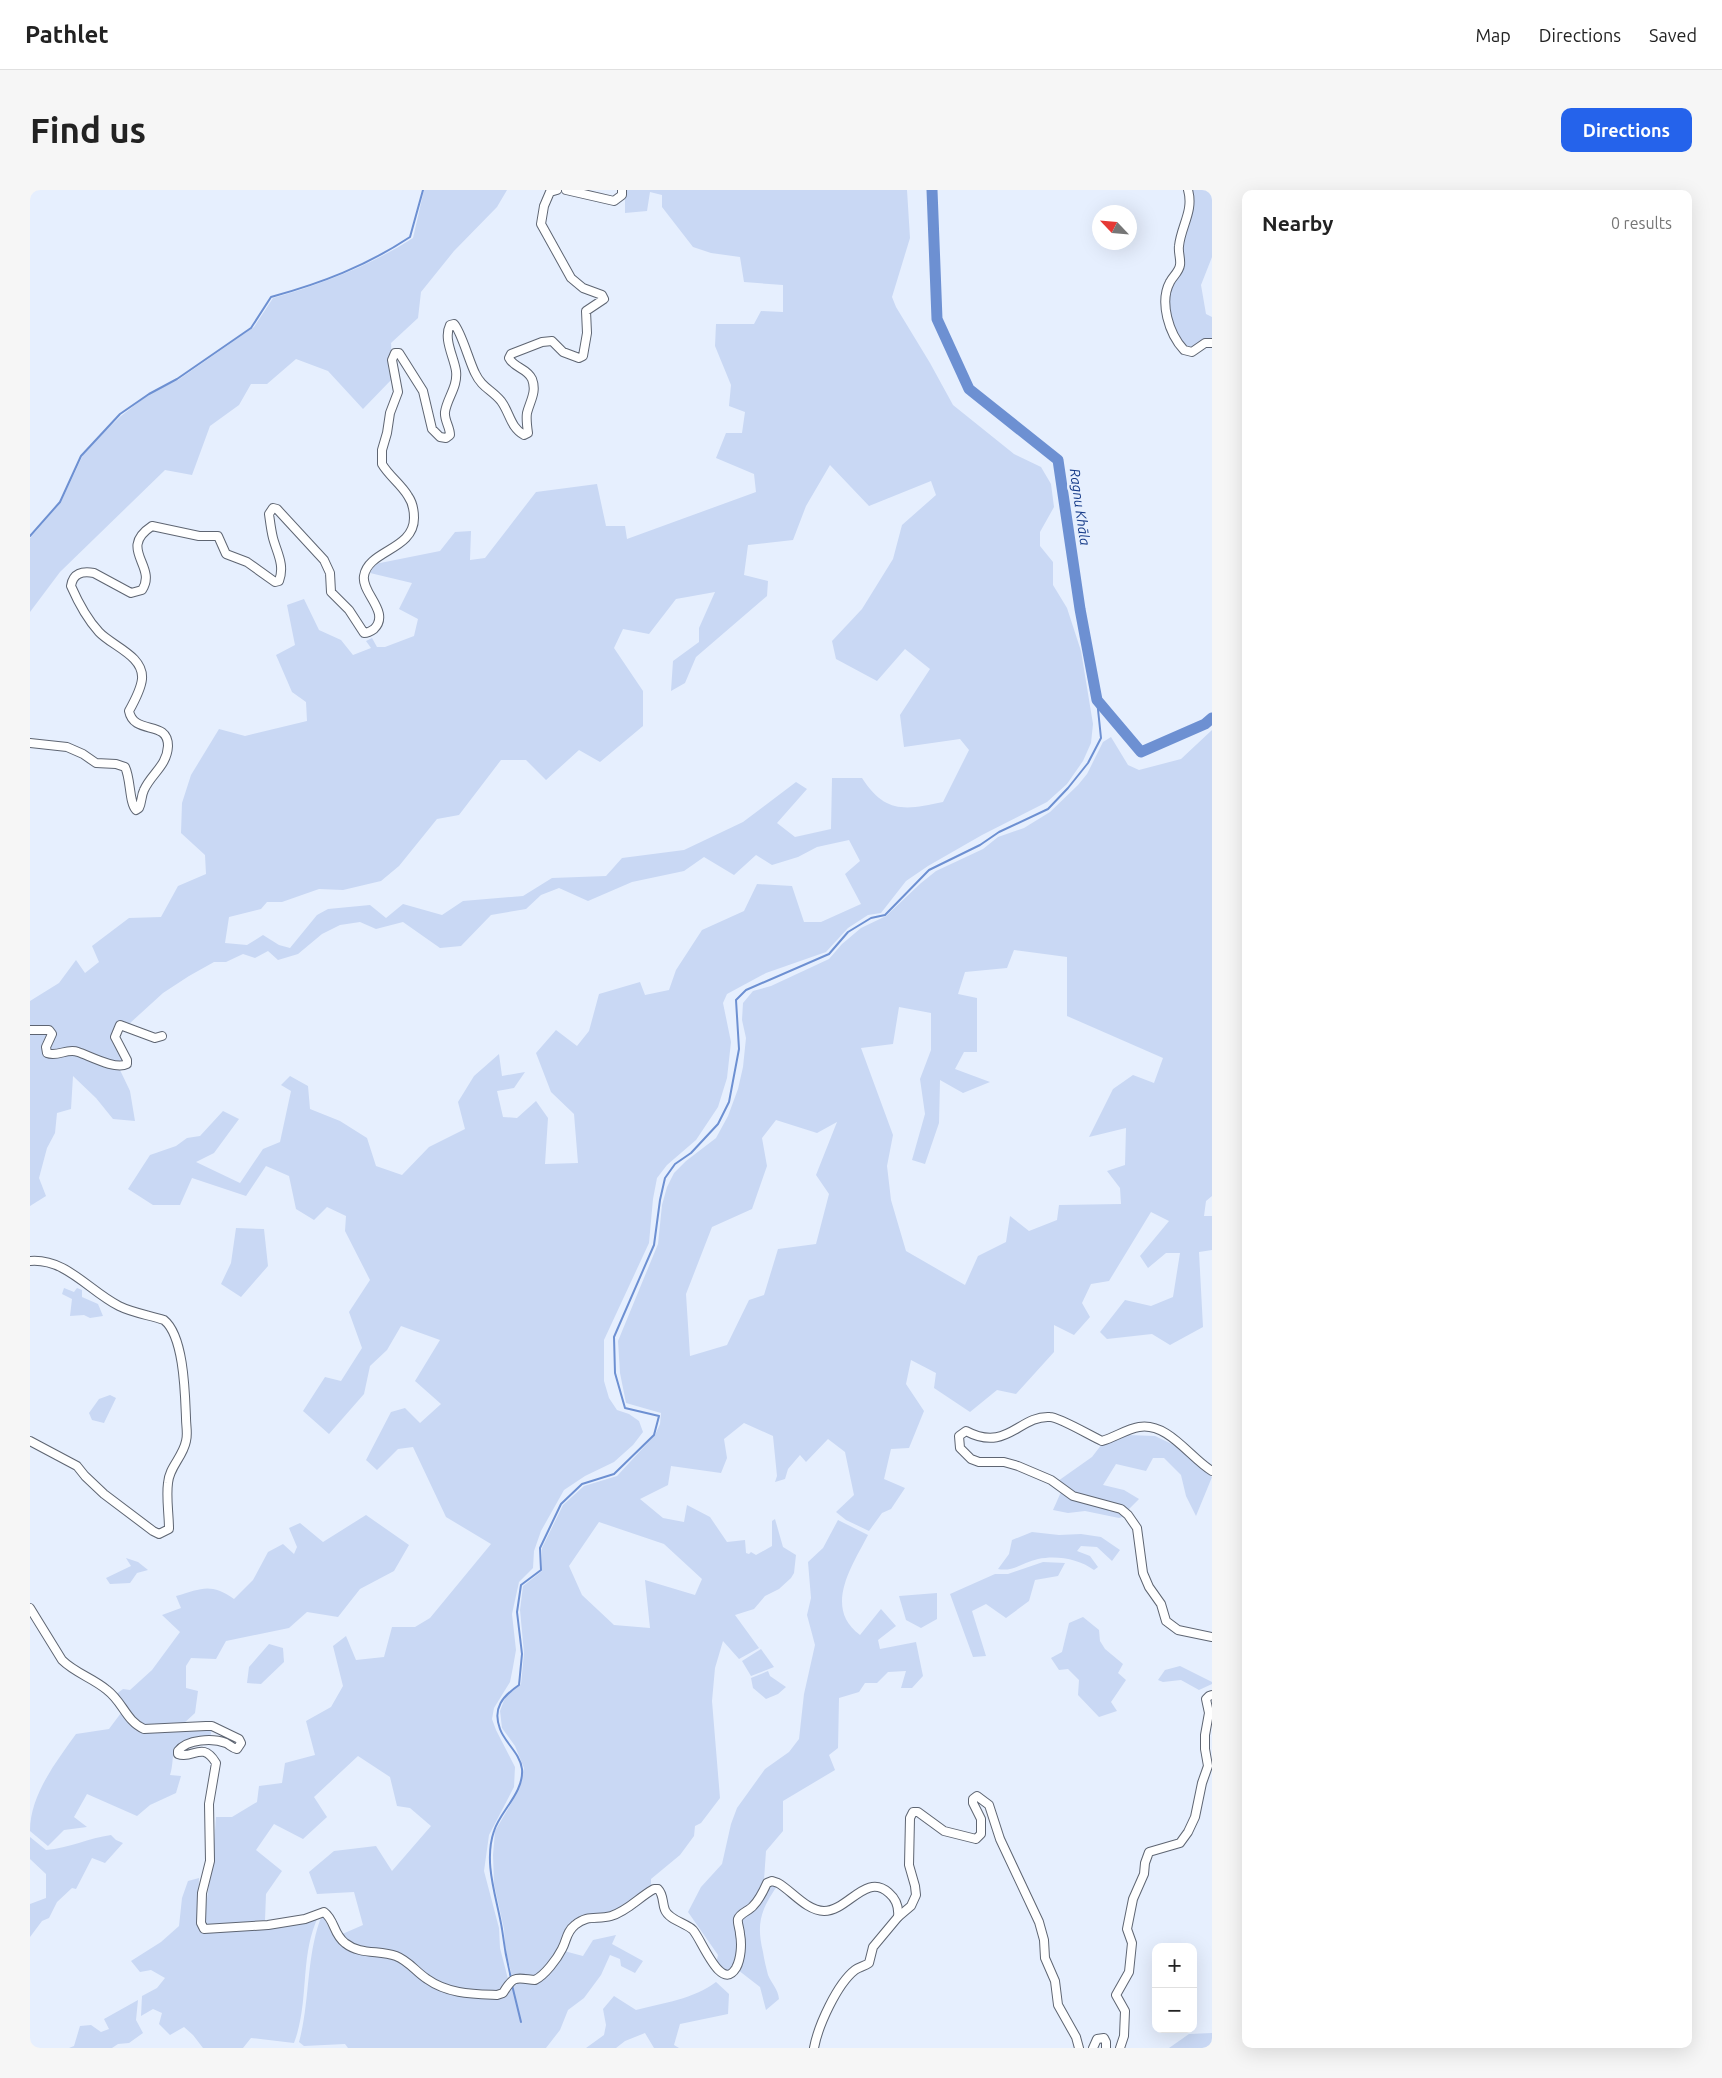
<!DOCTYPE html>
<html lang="en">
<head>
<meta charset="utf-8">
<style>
	:root { --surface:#fff; --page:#f6f6f6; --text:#222; --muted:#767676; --line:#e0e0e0; --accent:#2563eb }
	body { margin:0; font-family:Ubuntu,sans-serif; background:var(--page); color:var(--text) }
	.controls { position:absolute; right:15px; bottom:15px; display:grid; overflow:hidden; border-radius:10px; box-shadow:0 5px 20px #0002 }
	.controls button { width:45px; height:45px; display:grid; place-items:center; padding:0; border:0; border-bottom:1px solid var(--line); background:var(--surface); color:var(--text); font:25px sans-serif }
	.compass { position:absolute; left:1062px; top:15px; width:45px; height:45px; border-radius:50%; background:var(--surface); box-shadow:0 5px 20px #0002; rotate:296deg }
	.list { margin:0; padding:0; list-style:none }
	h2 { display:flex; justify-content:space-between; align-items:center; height:65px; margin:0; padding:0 20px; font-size:21px }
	h2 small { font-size:16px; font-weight:400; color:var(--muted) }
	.map { position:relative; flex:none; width:1182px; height:1858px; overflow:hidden; border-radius:10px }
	header { display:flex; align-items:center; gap:30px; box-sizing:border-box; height:70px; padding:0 25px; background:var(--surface); border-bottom:1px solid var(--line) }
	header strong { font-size:24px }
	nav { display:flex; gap:28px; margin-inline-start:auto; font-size:18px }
	.intro { display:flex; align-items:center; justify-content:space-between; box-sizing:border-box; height:120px; padding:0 30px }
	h1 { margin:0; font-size:35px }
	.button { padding:12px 22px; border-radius:10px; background:var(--accent); color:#fff; font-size:18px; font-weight:700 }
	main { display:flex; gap:30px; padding:0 30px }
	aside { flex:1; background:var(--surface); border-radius:10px; box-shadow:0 5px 20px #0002 }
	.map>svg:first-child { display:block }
	.green { fill:#c9d8f4; fill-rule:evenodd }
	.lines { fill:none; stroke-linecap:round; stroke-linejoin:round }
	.stream { stroke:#6d90d2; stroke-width:2 }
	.river { stroke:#6d90d2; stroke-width:11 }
	.minor-casing { stroke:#5e6572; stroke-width:10 }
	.minor { stroke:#fff; stroke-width:8 }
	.labels { text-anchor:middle; stroke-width:5; stroke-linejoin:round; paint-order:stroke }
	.water-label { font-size:14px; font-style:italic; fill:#163b89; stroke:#e6effe }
</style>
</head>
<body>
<header>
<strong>Pathlet</strong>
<nav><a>Map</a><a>Directions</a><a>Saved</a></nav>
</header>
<div class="intro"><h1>Find us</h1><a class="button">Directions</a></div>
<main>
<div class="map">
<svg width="1182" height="1858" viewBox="0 0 1182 1858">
	<rect width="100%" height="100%" fill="#e6effe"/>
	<g class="green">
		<path d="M394,0H477L467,17L424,61L391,102L388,128L361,153C363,168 353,169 362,189L333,219L298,181L266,169L237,194H221L209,215L180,236L162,285L135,280L30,382L0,422V348L31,312L53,265L66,250L91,226L119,204L148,190L224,137L243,108C292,94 339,76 383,48Z"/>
		<path d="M595,0H877L880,48L862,107L866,117L900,173L923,215L984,264L1011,277L1021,294L1024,317L1010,342V356L1023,372V395L1037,418L1051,461L1063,534L1061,553L1053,571L1037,594L1017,612L952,645L898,676L876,691L851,723L838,725L818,738L796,762L736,783L697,804L693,813L701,852L697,888L688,917L666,950L637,975L627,988L623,1009L619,1053L574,1150V1191L579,1208L587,1220L599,1224L609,1231L613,1242L603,1255L584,1272L555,1286L534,1300L511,1341L504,1361L503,1378L489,1392L482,1424L486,1460L483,1477L480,1492L464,1518L462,1529L466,1540L485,1577L484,1597L459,1645L454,1681L469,1738L470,1758L478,1789L472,1801L438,1802L402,1790L374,1766L321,1755L310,1745L333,1735L324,1702L287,1704L279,1682L304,1661L346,1656L362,1681L401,1636L380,1618L367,1616L360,1587L328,1566L284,1607L297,1627L273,1649L244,1634L226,1660L252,1681L236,1704L235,1730L175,1736L174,1729L183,1668L186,1627H202L227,1612L229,1596L252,1593L255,1573L285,1565L276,1531L301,1517L313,1496L303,1456L316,1446L326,1470L354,1467L362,1437H385L400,1428L461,1354L416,1327L383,1257L368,1259L347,1280L336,1270L361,1222L375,1218L390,1233L411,1214L385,1191L410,1150L371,1136L357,1160L340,1176L334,1204L299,1244L273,1221L295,1187L311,1191L332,1158L319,1122L340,1090L315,1041L316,1026L297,1017L284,1030L266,1019L259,986L236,976L216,1006L162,988L150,1015H123L98,999L120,965L146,956L157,948L170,946L193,921L209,929L184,963L166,972L210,993L233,959L250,952L261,901L251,895L260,886L278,896L280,919L310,931L337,948L346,976L372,985L399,957L435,939L428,912L444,886L469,864L472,886L495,882L484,898L467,901L473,927L487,928L506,911L518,928L515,974L548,973L544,924L521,902L506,863L526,840L547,856L559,841L569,804L610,792L615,805L639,800L646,780L672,740L714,721L727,694L762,696L774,732H791L831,714L815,684L830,671L819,650L787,657L768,667L742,675L726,665L704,685L674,667L654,681L602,692L558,711L529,698L511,705L496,719L461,725L431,756L410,758L373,732L346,739L330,732L310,735L292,744L268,764L248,770L238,761L225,768L213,764L196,772H184L159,786L133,803L99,834L89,833L84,838L82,848L92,866L93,873L20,861L25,841C19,834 9,836 0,837V811L29,793L46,770L55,783L69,772L62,756L99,728L131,727L148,696L176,684L175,665L151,643L152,613L161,585L189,539L215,546L277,531L276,512L262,502L246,465L265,455L257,415L274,409L289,440L311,450L323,465L341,458L336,451L342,448L347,457H355L384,446L388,429L369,419L382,393L340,383L345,374L410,361L425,342L441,341L440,370L455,368L506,302L567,294L576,336H595L597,349L726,302L724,284L686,268L696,243H712L715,222L699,216L701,195L685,156L686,134H724L731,121L753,122V95L714,92L710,67L681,63L663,57L632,17V5L620,2L617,21L595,23ZM800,275L839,316L901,291L906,305L872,335L863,369L832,419L802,451L806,469L847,491L875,459L900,479L870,525L874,557L930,549L939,560L913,612C876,620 855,624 832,588H802L801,639L765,647L747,633L777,599L766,592L713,632L654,660L592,668L576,686L522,688L493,706L433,711L412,725L373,714L356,728L340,715L298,719L287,725L260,758L249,755L233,745L217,755L195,753L199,727L231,719L237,712H252L289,699L313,700L351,691L369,676L407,629L429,625L471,570H496L516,590L549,560L570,572L613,536V501L584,458L593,439L619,444L646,409L685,402L669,438V452L643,471L641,501L655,493L666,467L737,406L738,391L714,385L718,355L763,350L776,316Z"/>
		<path d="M1162,0H1182V67L1171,95L1176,124L1182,127V150L1161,158L1154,155L1149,149L1142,131L1139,116L1140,97L1144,89L1151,54L1163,14Z"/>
		<path d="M1182,540V1006L1176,1011L1174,1026H1182V1060L1169,1062L1173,1137L1140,1155L1122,1144L1077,1149L1070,1142L1095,1110L1121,1116L1143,1107L1150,1063H1136L1118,1078L1110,1066L1139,1031L1121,1022L1079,1091L1061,1094L1052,1113L1060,1127L1044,1145L1024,1135V1162L986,1204L967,1200L940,1222L904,1198L906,1183L881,1170L876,1194L894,1221L879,1258L861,1259L854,1289L875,1298L861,1319L852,1323L839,1341L816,1330L806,1322L824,1305L815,1262L798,1249L776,1272L770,1265L758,1279L755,1289L745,1292L747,1286L743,1246L714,1233L694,1249L697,1268L691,1283L641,1276L638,1295L610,1309L633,1328L654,1332L657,1315L680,1327L697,1352L715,1350L716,1363L719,1364L721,1362L726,1365L742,1356V1331L745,1329L753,1357L766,1365L764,1383L761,1388L749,1399L735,1406L724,1419L705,1425L729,1458L709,1469L693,1451L685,1478L682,1511L690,1608L671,1633L665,1636L664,1646L650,1665L621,1689V1697L590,1720L567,1725H555L544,1734L530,1759L518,1775L504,1788L496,1787L490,1785L482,1787L475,1757L474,1739L464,1694L463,1665L465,1641L489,1600L494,1578L485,1556L472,1538L470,1521L476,1505L491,1494L494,1463L490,1420L493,1396L512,1381V1358L533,1315L554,1296L587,1286L625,1245L630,1234L631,1223L596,1213L590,1183L588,1151L628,1054L632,1015L637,997L644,983L656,971L686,948L698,926L708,899L713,877L716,848L712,830L713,813L723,801L741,796L799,769L812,754L831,738L856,726L891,693L906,681L953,659L968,647L994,638L1020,622L1048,595L1057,584L1073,552L1081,547L1098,575L1109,580L1151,569ZM984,760L1037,767V826L1133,868L1124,893L1103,885L1083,899L1059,947L1096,938L1095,975L1077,981L1090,998L1091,1014L1029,1015L1027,1030L999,1041L980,1026L976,1052L948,1066L935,1095L876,1061L861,1010L857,976L863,945L831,858L863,854L869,817L901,823V860L890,889L895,924L882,970L895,974L909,933L910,890L933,903L960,892L925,879L934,862H947V808L928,804L935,782L977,778ZM746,930L787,943L807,932L786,985L799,1004L786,1054L748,1059L734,1105L719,1110L697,1155L660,1166L656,1104L682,1037L722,1019L737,976L732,948ZM569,1332L634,1354L672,1389L665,1405L615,1390L620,1438L584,1435L552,1405L539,1376Z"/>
		<path d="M15,841L19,845V866L27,868L46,863L90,880L100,901L105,931L83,929L66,908L43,886L41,919L27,923L25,943L17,958L9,988L16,1006L0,1016V1062V842Z"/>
		<path d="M206,1038L234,1039L238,1076L211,1107L191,1094L201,1073Z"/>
		<path d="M34,1098L44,1102L47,1098L52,1100V1107L68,1114L73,1126L60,1128L54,1125L40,1126L42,1109L32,1104Z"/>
		<path d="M80,1205L86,1208L74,1233L62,1230L59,1223L69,1209Z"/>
		<path d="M1098,1245L1125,1246L1144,1255L1182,1287L1166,1326L1156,1306L1151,1285L1134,1268H1123L1116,1281L1086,1274L1073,1295L1094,1300L1109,1309L1097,1321L1047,1305L1028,1291L1062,1267L1072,1254Z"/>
		<path d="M1031,1302C1053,1312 1076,1314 1096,1326L1089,1328L1055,1321L1038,1323L1023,1320Z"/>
		<path d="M336,1325L379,1355L364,1381L330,1399L308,1427L277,1422L259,1438L196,1451L186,1469L161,1468L156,1476V1498L168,1501L165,1523L152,1535L113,1536L107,1533L85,1505L93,1499L100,1500L122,1480L150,1442L132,1425L151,1418L146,1406C171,1399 180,1392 204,1409L223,1390L238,1362L253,1354L264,1364L267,1357L259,1338L270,1333L293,1352Z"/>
		<path d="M808,1330L838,1345C822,1376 793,1418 830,1445L851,1419L866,1436L848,1450L850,1459L886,1452L893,1486L882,1498H871L876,1481L858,1482L847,1493H835L829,1502L809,1508L808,1558L799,1565L805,1580L753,1611V1641L736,1661L734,1690L731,1700L721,1714L711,1721C709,1737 711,1770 699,1780H692L686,1774L688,1765L658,1722L671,1697L692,1674L701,1634L707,1618L735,1579L759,1562L769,1549L774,1504L785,1455L777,1425L781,1408L778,1372L793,1358Z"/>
		<path d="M1002,1342L1029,1345L1051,1344L1071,1347L1090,1360L1082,1371L1067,1357L1051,1356L1047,1361L1060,1366L1068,1377L1064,1380C1049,1369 1027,1365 1008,1369C993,1372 984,1382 968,1379L979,1364L982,1350Z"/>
		<path d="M96,1368L108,1372L118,1380L107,1383L100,1393L80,1394L76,1388L101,1376Z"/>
		<path d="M1013,1372L1035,1373L1028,1386L1005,1390L999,1411L976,1428L956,1414L942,1421L956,1466L943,1467L920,1404L965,1384H978Z"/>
		<path d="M907,1403V1429L891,1438L876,1430L869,1406Z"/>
		<path d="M1053,1427L1069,1440L1070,1451L1075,1459L1093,1474L1088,1483L1096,1490L1081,1512L1087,1521L1069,1527L1048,1505L1049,1490L1038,1479L1029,1480L1021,1468L1032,1462L1039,1433Z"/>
		<path d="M239,1454L253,1458L254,1472L231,1494L217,1493L219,1477Z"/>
		<path d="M731,1459L744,1477L721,1486L712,1471Z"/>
		<path d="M1150,1476L1182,1492V1494L1169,1500L1151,1490L1133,1492L1128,1490L1135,1480Z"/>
		<path d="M738,1481L740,1486L756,1497L748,1504L736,1509L723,1498L721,1488Z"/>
		<path d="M91,1523L96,1530L110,1541L182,1538L180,1548C169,1548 147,1550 144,1561C142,1569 143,1576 140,1585L151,1586L146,1603L120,1615L107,1626L57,1604L44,1627L57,1637L34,1640L18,1656L0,1641C0,1605 26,1572 46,1544L79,1539Z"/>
		<path d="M81,1645L86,1650L93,1653L75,1673L62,1668L46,1699L42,1698L27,1712L19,1728L12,1731L0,1747V1714L16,1708V1684L0,1669V1647L16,1660C39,1658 59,1648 81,1645Z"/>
		<path d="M169,1688L168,1727L172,1740L289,1725C269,1765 280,1811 264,1853L221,1848L213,1858H173L163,1845L154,1837L140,1845L129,1834L132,1823L123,1819L111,1826L112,1806L127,1798L135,1788L121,1780L110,1782L101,1771L131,1752L149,1736L152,1708L158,1691Z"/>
		<path d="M738,1695L747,1696C731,1720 726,1733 733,1762C734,1769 736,1777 738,1785C742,1794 748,1799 749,1809L736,1820L730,1797L708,1780L711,1729Z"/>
		<path d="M293,1726L303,1746L317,1759L368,1770L392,1791L407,1800L429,1806L460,1808L484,1793L509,1792L517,1786L534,1761L553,1766L563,1750L586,1745L582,1754L613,1771L605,1783L591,1776L590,1769L580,1765L571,1785L554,1808L538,1820L530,1840L516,1858H318L315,1854L274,1856L269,1852C280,1812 276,1770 290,1730Z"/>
		<path d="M686,1792L699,1804L698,1824L650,1834L644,1855L649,1858H624L615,1843L595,1851L586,1858H556L574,1845L576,1835L573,1819L584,1806L606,1820C633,1813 664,1809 686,1792Z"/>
		<path d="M108,1810L106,1830L113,1843L99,1853L88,1854L82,1858H39L44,1856L50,1836L61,1835L71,1842L79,1839L74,1829Z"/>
		<path d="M1182,1843V1858H1139L1159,1844Z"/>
	</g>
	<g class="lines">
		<g class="stream">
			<path d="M0,346L30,312L51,266L90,224L119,204L147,189L221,138L241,107C292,93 336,76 380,47L393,0"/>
			<path d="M481,1788C477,1772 474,1756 472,1739C467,1708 453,1673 464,1641C470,1621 494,1603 492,1579C490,1563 475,1553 470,1539C462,1518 473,1506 489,1495L492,1464L487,1422L491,1395L511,1380L510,1358L531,1314L552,1294L584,1284L624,1245L629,1226L595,1218L585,1183L584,1147L624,1055L630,1010L635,988L645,974L661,963L688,934L699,912L709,859L706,810L716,800L799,764L818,742L841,728L855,725L899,680L950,655L969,642L1018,619L1038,598L1058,573L1071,548L1067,510"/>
			<path d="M482,1795L491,1832"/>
		</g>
		<path class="river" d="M902,0L907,129L939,199L1028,270L1050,419L1067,510L1111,562L1175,534L1182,528"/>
		<g class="minor-casing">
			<g id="minor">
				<path d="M536,0L584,11L592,5V0"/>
				<path d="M1158,0C1164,21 1151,36 1149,56C1148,62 1151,69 1150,75C1149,82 1143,86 1140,92C1129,112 1139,144 1154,160L1162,162L1175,153H1182"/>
				<path d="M0,553L37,557L53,564L66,573L86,574L95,577C101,589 99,613 106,620L109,618C112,612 111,606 114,600C121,584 137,576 138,556C138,529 104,546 99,521C104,512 111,499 112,489C114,466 82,456 69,442C57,429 48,412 41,396C43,383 52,381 64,383L101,403L112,400C128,376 87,359 122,336L169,346H188L196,364L217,372L245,392L249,391C255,375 247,363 243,348C241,340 240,331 239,324L243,318L247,319L294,370L300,383L301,402L319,420L334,443C338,443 340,442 344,439C361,422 331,403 334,386C338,360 384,360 384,328C384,320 383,313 378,306C371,294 359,286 352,274V260L357,243L360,223L368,202L362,170L365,163H369L393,201L402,239L410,247L416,248L420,245C420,237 414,230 415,222C417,208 428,197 426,181C424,167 413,149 420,135L424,134C431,141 439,171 445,183C452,198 461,199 471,211C480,223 480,237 494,245L498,243C497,236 496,229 497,223C500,211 507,202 502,189C497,178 484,178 479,168L481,164L512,152L522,151L533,162L549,168L553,166L557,143L556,121L574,109L572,105L553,98L541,88L511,34L514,16L520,2L527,0"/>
				<path d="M0,840H19L22,844L16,857L17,863C28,867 37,858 48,862C60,866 85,880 97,874V870L85,847L90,835L125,848L132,846"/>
				<path d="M0,1071C36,1068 59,1101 89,1116C103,1123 119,1125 134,1130C154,1146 155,1203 156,1228C156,1236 158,1244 156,1251C153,1267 139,1277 138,1293C136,1308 139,1324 139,1339L129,1344L123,1341L74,1304L55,1286L47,1276L0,1251"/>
				<path d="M1182,1281C1160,1268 1138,1232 1109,1237C1097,1239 1085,1247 1072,1251C1061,1246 1029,1227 1020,1227C989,1225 977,1263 936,1241L929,1246L930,1258L941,1269L949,1272H974L988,1276L1021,1290L1043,1306L1091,1319L1098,1325L1107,1338L1113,1383L1119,1397L1131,1414L1136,1431L1148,1440L1182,1447"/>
				<path d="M0,1418L32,1470C45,1483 63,1488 77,1500C93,1512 96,1531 114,1539L176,1536H182L209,1549L211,1553L207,1559C202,1558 200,1555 196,1553C183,1548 157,1549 148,1561V1564C163,1570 172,1550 186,1573L179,1614L180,1671L172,1703L171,1733L174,1739L238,1735L275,1729L294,1722C305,1730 303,1744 315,1753C330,1765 349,1760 366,1766C379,1771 386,1782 397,1789C418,1804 443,1804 467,1805L473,1803C484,1785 485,1788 505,1790C515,1785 527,1769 532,1759C537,1750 536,1742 545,1735C558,1724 567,1730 581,1726C598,1721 609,1707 624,1699H628C634,1705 632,1713 635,1720C639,1730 656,1733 663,1740C672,1750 691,1803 706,1778C711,1769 712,1754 710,1744C710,1739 707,1733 708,1729C710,1723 719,1721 723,1716C729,1710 733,1702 737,1693L742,1691L748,1693C762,1701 777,1721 794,1721C818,1721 836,1682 859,1703C866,1709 869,1718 868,1727L843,1757L839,1773C835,1776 829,1777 825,1780C807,1794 788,1836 784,1858"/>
				<path d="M868,1727L881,1716L886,1705L885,1696L879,1675L880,1628L883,1622H888L914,1641L946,1649L951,1644V1629L943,1613V1609L947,1606L959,1615L970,1649L1009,1732L1014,1750L1015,1768L1025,1791L1028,1815L1046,1847L1049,1858"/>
				<path d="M1063,1858L1067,1849L1074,1848L1076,1852V1858"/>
				<path d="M1090,1858L1094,1846L1095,1821L1086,1805L1099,1782L1102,1753L1097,1739L1103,1709L1114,1684L1115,1673L1119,1662L1150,1653L1158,1642L1165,1627L1172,1593L1178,1576L1175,1559V1545L1179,1523L1176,1509L1179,1506L1182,1505"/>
			</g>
		</g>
		<use href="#minor" class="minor"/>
	</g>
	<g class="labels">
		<g class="water-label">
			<text transform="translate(1050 317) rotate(82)" y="5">Ragnu Khāla</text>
		</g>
	</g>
</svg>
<div class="controls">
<button>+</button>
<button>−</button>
</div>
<svg class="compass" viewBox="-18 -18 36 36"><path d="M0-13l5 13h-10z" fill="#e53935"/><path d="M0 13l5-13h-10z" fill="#767676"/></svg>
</div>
<aside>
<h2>Nearby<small>0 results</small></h2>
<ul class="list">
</ul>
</aside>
</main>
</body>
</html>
